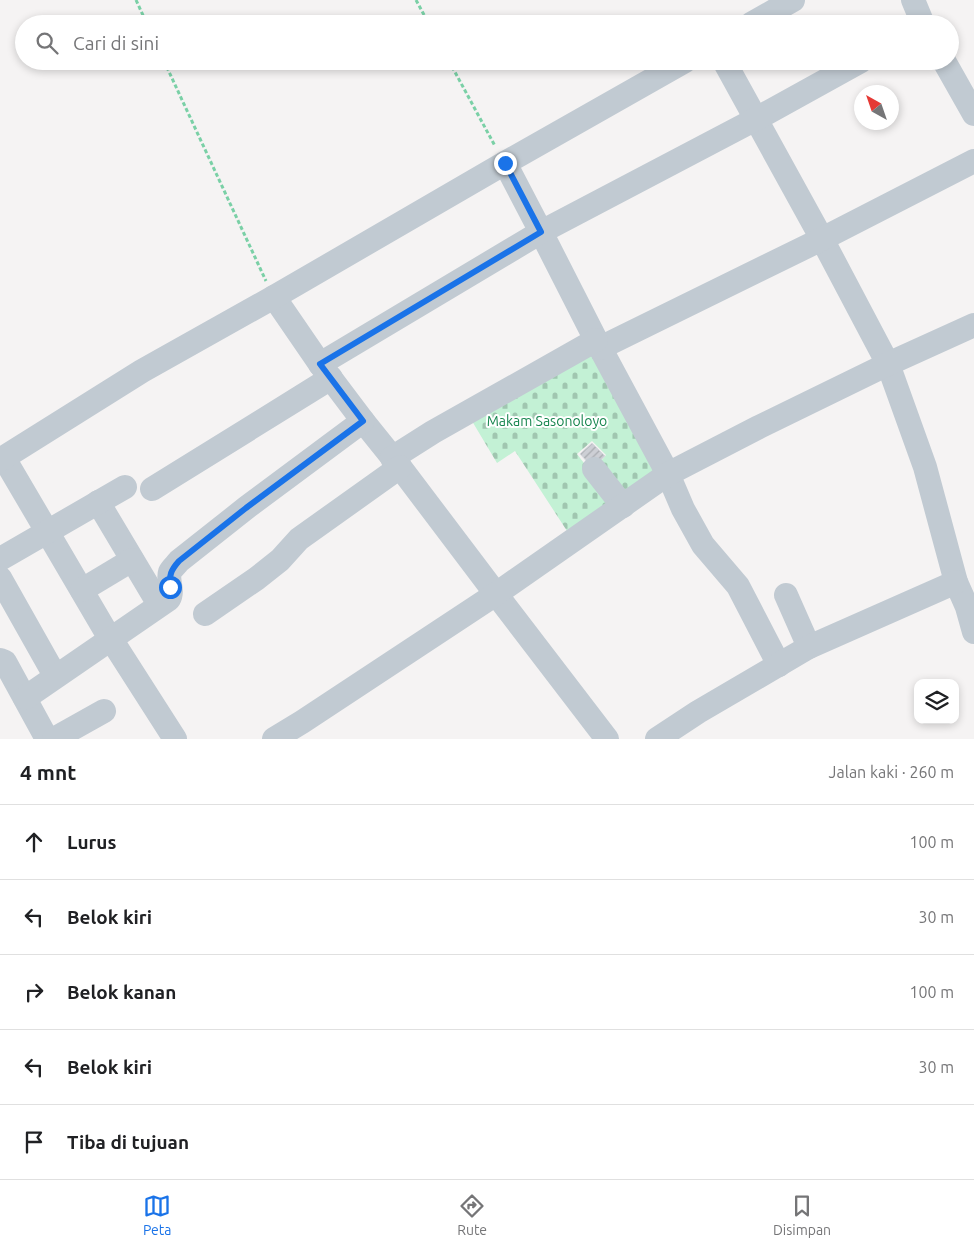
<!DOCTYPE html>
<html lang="id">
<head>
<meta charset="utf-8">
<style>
	:root { --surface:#fff; --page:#f6f6f6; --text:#202124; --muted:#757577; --line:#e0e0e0; --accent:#1a73e8 }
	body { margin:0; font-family:Ubuntu,sans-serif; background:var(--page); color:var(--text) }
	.controls { position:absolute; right:15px; bottom:15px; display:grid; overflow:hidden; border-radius:10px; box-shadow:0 2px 8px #0003 }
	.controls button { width:45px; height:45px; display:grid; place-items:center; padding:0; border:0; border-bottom:1px solid var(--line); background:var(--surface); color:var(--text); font:25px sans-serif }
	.compass { position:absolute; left:854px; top:85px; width:45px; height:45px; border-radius:50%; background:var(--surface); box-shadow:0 2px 8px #0003; rotate:320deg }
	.stop { position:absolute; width:15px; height:15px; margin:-11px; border:4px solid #1a73e8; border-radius:50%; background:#fff }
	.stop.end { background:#1a73e8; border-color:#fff; box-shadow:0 1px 5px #0008 }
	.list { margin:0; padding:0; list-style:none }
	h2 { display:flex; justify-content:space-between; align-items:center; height:65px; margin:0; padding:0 20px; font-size:21px }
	h2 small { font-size:16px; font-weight:400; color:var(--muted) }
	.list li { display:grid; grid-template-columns:32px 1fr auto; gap:15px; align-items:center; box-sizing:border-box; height:75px; padding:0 20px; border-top:1px solid var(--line) }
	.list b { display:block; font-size:19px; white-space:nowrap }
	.list em { font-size:16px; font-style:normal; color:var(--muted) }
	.icon { flex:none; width:28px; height:28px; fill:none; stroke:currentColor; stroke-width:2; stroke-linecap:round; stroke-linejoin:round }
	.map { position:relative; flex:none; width:974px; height:739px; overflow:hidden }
	.search { position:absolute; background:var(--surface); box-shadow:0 2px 8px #0003; left:15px; right:15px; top:15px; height:55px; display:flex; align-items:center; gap:12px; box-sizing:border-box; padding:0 18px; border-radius:28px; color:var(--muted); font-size:19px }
	.sheet { height:440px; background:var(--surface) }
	nav { display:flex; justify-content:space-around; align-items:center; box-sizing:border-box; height:70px; border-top:1px solid var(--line); background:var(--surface); font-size:14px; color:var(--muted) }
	nav a { display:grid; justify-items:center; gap:2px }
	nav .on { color:var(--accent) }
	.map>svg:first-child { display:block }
	.cemetery { fill:url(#cemetery-stones) }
	.building { fill:url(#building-hatch); stroke:#d7d9de }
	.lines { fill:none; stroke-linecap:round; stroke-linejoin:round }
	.path { stroke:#7ad0a6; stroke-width:3; stroke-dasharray:4 2.5; stroke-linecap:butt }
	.minor { stroke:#c1cad2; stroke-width:24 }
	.route { stroke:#1a73e8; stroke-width:6 }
	.labels { text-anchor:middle; stroke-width:4; stroke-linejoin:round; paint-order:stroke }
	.park-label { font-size:14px; fill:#17864f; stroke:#fff }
</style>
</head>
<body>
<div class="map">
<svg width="974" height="739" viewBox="0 0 974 739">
	<defs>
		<pattern id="cemetery-stones" width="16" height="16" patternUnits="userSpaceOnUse" patternTransform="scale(1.25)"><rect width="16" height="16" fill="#c3f1d5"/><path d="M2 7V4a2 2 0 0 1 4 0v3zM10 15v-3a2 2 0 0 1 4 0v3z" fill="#a0c6b0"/></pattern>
		<pattern id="building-hatch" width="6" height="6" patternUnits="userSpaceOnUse" patternTransform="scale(1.25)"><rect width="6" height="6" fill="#cdcfd5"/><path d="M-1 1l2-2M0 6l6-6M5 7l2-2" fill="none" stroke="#a8abb0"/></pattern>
	</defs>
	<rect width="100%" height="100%" fill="#f5f3f3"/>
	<path class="cemetery" d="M592,346L659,472L621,497L596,467L606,455L592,441L577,454L614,502L569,534L515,451L497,463L469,416Z"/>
	<path class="building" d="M592,443L605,456L593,468L580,454Z"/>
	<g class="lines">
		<g class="path">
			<path d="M136,0L147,24"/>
			<path d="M416,0L429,24"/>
			<path d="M164,61L266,281"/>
			<path d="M449,61L495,146"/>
		</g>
		<g class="minor">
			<path d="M913,0L923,24"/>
			<path d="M751,24L793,0"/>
			<path d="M724,61L822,239L888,364L925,467L956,582L967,607L974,632"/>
			<path d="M944,61L974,114"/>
			<path d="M505,163L541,232L596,340L668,474L683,509L703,545L738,586L779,665"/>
			<path d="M274,297L320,364L363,421L400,467L496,594L607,739"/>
			<path d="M600,348L822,239L974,161"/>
			<path d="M320,364L541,232L756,119L861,61"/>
			<path d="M4,458L109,637"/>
			<path d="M392,458L433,432L596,340"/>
			<path d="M0,460L142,371L274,297L505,163L685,61"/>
			<path d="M594,469L623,506"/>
			<path d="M152,489L331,378"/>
			<path d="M98,502L154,596"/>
			<path d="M0,559L125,487"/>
			<path d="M0,578L53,672"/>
			<path d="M82,590L132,560"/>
			<path d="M786,595L809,647"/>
			<path d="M205,614L256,579L280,560L299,539L400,467"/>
			<path d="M111,639L175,739"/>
			<path d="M0,660L5,662L47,739"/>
			<path d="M25,698L169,599C174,590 167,581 170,572C172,568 176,565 179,561L246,508L363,421"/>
			<path d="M54,739L104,711"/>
			<path d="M274,739L302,722L496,594L668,474L759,427L888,364L974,325"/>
			<path d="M657,739L698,712L809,647L956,582"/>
		</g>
	</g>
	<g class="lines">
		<path class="route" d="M170,587C169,575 171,570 179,561L246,508L363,421L320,364L541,232L505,163"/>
	</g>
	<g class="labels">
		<g class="park-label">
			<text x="547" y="426">Makam Sasonoloyo</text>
		</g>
	</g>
</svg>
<div class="controls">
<button><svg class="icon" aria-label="layers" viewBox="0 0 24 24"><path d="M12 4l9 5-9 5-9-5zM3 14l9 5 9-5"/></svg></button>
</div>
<svg class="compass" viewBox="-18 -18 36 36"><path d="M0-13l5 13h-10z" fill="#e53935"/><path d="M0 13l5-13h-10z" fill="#757577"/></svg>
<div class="stop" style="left:170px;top:587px"></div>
<div class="stop end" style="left:505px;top:163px"></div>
<div class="search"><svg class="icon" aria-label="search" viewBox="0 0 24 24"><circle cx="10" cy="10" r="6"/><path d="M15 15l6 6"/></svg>Cari di sini</div>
</div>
<section class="sheet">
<h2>4 mnt<small>Jalan kaki · 260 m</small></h2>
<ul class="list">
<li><svg class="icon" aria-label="ahead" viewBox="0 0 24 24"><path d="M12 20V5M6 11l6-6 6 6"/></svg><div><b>Lurus</b></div><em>100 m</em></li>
<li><svg class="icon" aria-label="left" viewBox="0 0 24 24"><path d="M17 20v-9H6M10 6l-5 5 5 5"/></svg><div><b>Belok kiri</b></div><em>30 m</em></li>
<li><svg class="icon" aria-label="right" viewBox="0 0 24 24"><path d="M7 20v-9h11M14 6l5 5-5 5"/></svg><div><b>Belok kanan</b></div><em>100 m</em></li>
<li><svg class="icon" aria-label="left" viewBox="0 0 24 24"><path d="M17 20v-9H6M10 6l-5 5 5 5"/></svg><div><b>Belok kiri</b></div><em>30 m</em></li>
<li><svg class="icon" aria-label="arrive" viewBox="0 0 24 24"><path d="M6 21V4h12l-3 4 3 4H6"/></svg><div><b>Tiba di tujuan</b></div></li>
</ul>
</section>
<nav>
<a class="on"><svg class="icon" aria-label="map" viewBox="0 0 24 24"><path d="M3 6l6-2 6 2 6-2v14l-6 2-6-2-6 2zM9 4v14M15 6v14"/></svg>Peta</a>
<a><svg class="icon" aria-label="directions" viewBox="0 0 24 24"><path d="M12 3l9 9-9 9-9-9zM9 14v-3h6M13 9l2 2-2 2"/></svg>Rute</a>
<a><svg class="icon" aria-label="saved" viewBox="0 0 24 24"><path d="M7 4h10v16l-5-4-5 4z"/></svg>Disimpan</a>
</nav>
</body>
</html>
